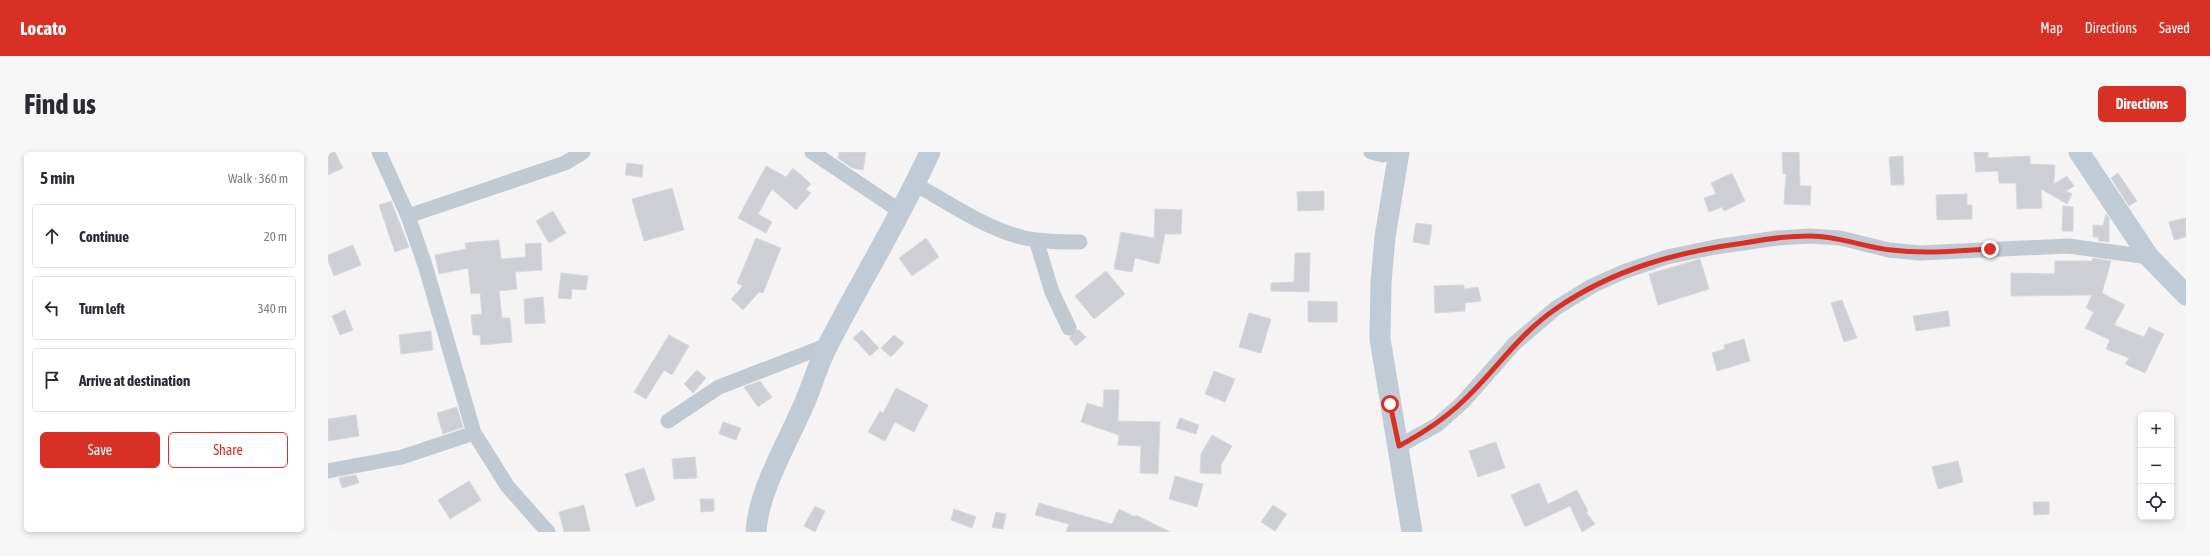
<!DOCTYPE html>
<html lang="en">
<head>
<meta charset="utf-8">
<style>
	:root { --surface:#fff; --page:#f7f7f7; --text:#2b2b33; --muted:#7c7c81; --line:#e1e1e2; --accent:#d93025 }
	body { margin:0; font-family:"Asap Condensed",sans-serif; background:var(--page); color:var(--text) }
	.controls { position:absolute; right:12px; bottom:12px; display:grid; overflow:hidden; border-radius:6px; box-shadow:0 2px 6px #0003 }
	.controls button { width:36px; height:36px; display:grid; place-items:center; padding:0; border:0; border-bottom:1px solid var(--line); background:var(--surface); color:var(--text); font:20px sans-serif }
	.stop { position:absolute; width:12px; height:12px; margin:-9px; border:3px solid #d93025; border-radius:50%; background:#fff }
	.stop.end { background:#d93025; border-color:#fff; box-shadow:0 1px 4px #0008 }
	.list { margin:0; padding:0; list-style:none }
	h2 { display:flex; justify-content:space-between; align-items:center; height:52px; margin:0; padding:0 16px; font-size:17px }
	h2 small { font-size:13px; font-weight:400; color:var(--muted) }
	.list li { display:grid; grid-template-columns:26px 1fr auto; gap:12px; align-items:center; box-sizing:border-box; height:64px; margin:0 8px 8px; padding:0 8px; border:1px solid var(--line); border-radius:6px }
	.list b { display:block; font-size:15px; white-space:nowrap }
	.list em { font-size:13px; font-style:normal; color:var(--muted) }
	.actions { display:flex; gap:8px; padding:12px 16px }
	.actions a { flex:1; padding:9px 0; border:1px solid var(--accent); border-radius:6px; text-align:center; font-size:14px; color:var(--accent) }
	.actions .main { background:var(--accent); color:#fff }
	.icon { flex:none; width:22px; height:22px; fill:none; stroke:currentColor; stroke-width:2; stroke-linecap:round; stroke-linejoin:round }
	.map { position:relative; flex:none; width:1858px; height:380px; overflow:hidden; border-radius:6px }
	header { display:flex; align-items:center; gap:24px; box-sizing:border-box; height:56px; padding:0 20px; background:var(--accent); color:#fff }
	header strong { font-size:19px }
	nav { display:flex; gap:22px; margin-inline-start:auto; font-size:14px }
	.intro { display:flex; align-items:center; justify-content:space-between; box-sizing:border-box; height:96px; padding:0 24px }
	h1 { margin:0; font-size:28px }
	.button { padding:10px 18px; border-radius:6px; background:var(--accent); color:#fff; font-size:14px; font-weight:700 }
	main { display:flex; gap:24px; padding:0 24px }
	aside { flex:1; background:var(--surface); border-radius:6px; box-shadow:0 2px 6px #0003 }
	.map>svg:first-child { display:block }
	.building { fill:#cdcfd5; stroke:#d7d9de }
	.lines { fill:none; stroke-linecap:round; stroke-linejoin:round }
	.street { stroke:#c1cad2; stroke-width:15 }
	.secondary { stroke:#c1cbd6; stroke-width:21 }
	.route { stroke:#d93025; stroke-width:5 }
</style>
</head>
<body>
<header>
<strong>Locato</strong>
<nav><a>Map</a><a>Directions</a><a>Saved</a></nav>
</header>
<div class="intro"><h1>Find us</h1><a class="button">Directions</a></div>
<main>
<aside>
<h2>5 min<small>Walk · 360 m</small></h2>
<ul class="list">
<li><svg class="icon" aria-label="ahead" viewBox="0 0 24 24"><path d="M12 20V5M6 11l6-6 6 6"/></svg><div><b>Continue</b></div><em>20 m</em></li>
<li><svg class="icon" aria-label="left" viewBox="0 0 24 24"><path d="M17 20v-9H6M10 6l-5 5 5 5"/></svg><div><b>Turn left</b></div><em>340 m</em></li>
<li><svg class="icon" aria-label="arrive" viewBox="0 0 24 24"><path d="M6 21V4h12l-3 4 3 4H6"/></svg><div><b>Arrive at destination</b></div></li>
</ul>
<div class="actions"><a class="main">Save</a><a>Share</a></div>
</aside>
<div class="map">
<svg width="1858" height="380" viewBox="0 0 1858 380">
	<rect width="100%" height="100%" fill="#f5f3f3"/>
	<g class="building">
		<path d="M0,0H7L15,16L0,23Z"/>
		<path d="M511,0H538L535,18L524,16L510,6Z"/>
		<path d="M1454,0H1471L1472,34H1483L1482,53L1456,52L1458,22H1455Z"/>
		<path d="M1646,0H1660V6L1702,4V12L1727,13L1726,32L1739,24L1746,34L1738,39L1744,42L1739,52L1713,37L1714,56L1689,57L1688,31H1671L1670,19L1648,20Z"/>
		<path d="M1575,4L1576,33H1563L1561,5Z"/>
		<path d="M299,11L315,13L314,25L297,23Z"/>
		<path d="M438,14L458,25L465,16L483,32L478,37L483,41L468,58L444,37L430,62L444,70L438,81L410,66Z"/>
		<path d="M1404,21L1417,49L1396,59L1394,55L1381,60L1376,46L1388,42L1383,31Z"/>
		<path d="M1790,21L1809,49L1801,54L1783,26Z"/>
		<path d="M344,36L356,78L316,89L304,47Z"/>
		<path d="M996,39V58L970,59L969,40Z"/>
		<path d="M1639,42V53H1644V67L1609,68L1608,43Z"/>
		<path d="M63,49L81,95L67,100L51,53Z"/>
		<path d="M1735,54L1745,55V79H1734Z"/>
		<path d="M827,57L854,58L853,82H837L831,112L807,106L804,120L786,117L793,80L826,86Z"/>
		<path d="M225,59L238,81L221,91L208,69Z"/>
		<path d="M1778,62L1781,66V90L1770,89L1771,85H1765V73L1775,74Z"/>
		<path d="M1858,66V85L1846,88L1841,70Z"/>
		<path d="M1088,71L1104,73L1101,93L1085,90Z"/>
		<path d="M428,86L453,96L435,141L431,140L415,158L403,147L415,134L409,131Z"/>
		<path d="M598,86L611,105L584,124L571,106Z"/>
		<path d="M171,88L173,107L198,105L197,92L213,91L214,118L187,120L189,137L171,139L174,166H182L184,190L153,193L152,183H145L143,163L154,162L152,141L143,142L140,116L111,122L107,103L138,97L137,91Z"/>
		<path d="M25,93L33,113L6,124L0,109V103Z"/>
		<path d="M967,101H982L981,140L943,139V131L966,130Z"/>
		<path d="M1765,106L1783,109L1774,141L1797,153L1786,173L1816,185L1821,175L1836,182L1817,221L1797,212L1801,206L1778,197L1782,188L1757,176L1766,160L1758,156L1764,143L1683,144V121L1727,122V109H1764Z"/>
		<path d="M1372,107L1381,137L1330,153L1321,122Z"/>
		<path d="M778,119L797,142L766,167L747,144Z"/>
		<path d="M233,121L260,124L258,138L244,137L243,147L230,146Z"/>
		<path d="M1136,133V137L1150,135L1153,149L1137,151V159L1107,161L1106,134Z"/>
		<path d="M215,145L217,171L197,172L196,147Z"/>
		<path d="M1514,148L1529,186L1516,190L1503,151Z"/>
		<path d="M980,149L1009,150V170H980Z"/>
		<path d="M17,158L25,178L12,183L4,164Z"/>
		<path d="M1620,159L1622,174L1588,179L1585,164Z"/>
		<path d="M921,161L943,167L933,201L911,195Z"/>
		<path d="M750,177L758,185L748,194L741,186Z"/>
		<path d="M534,178L551,196L542,204L525,186Z"/>
		<path d="M103,179L105,198L73,202L71,183Z"/>
		<path d="M341,183L361,194L344,223L336,218L318,247L306,240Z"/>
		<path d="M566,183L576,191L563,205L553,196Z"/>
		<path d="M1416,187L1422,209L1389,219L1384,201L1397,197L1396,193Z"/>
		<path d="M369,218L378,226L365,241L356,232Z"/>
		<path d="M886,219L907,227L897,250L877,242Z"/>
		<path d="M432,229L444,245L430,255L416,235Z"/>
		<path d="M568,236L600,253L586,280L567,270L557,289L540,280L552,259L555,261Z"/>
		<path d="M776,238H791L790,269L832,270L830,322L812,321L813,294L790,293L791,283L753,270L759,251L775,256Z"/>
		<path d="M129,255L135,275L115,282L109,261Z"/>
		<path d="M28,263L31,284L0,289V267Z"/>
		<path d="M852,266L871,273L868,282L848,276Z"/>
		<path d="M395,270L413,276L408,288L391,282Z"/>
		<path d="M884,283L904,294L893,313V322L872,321L873,302Z"/>
		<path d="M1168,290L1177,316L1150,325L1141,299Z"/>
		<path d="M367,305L369,326L346,327L344,307Z"/>
		<path d="M1630,309L1635,330L1610,337L1604,315Z"/>
		<path d="M316,316L327,348L308,355L297,322Z"/>
		<path d="M28,323L31,331L14,336L11,326Z"/>
		<path d="M847,324L875,332L869,355L841,347Z"/>
		<path d="M141,329L153,348L122,367L110,348Z"/>
		<path d="M1211,331L1220,352L1249,338L1260,359L1258,360L1267,372L1254,380L1242,354L1197,375L1183,343Z"/>
		<path d="M372,347H386V359L373,360Z"/>
		<path d="M1705,350H1721V362L1706,363Z"/>
		<path d="M711,351L784,372L791,357L807,365L808,363L842,380H738L741,372L707,363Z"/>
		<path d="M256,353L262,379L236,380L231,360Z"/>
		<path d="M945,353L959,362L947,379L933,370Z"/>
		<path d="M487,354L497,359L487,380L476,374Z"/>
		<path d="M626,357L648,365L644,376L623,368Z"/>
		<path d="M668,360L678,362L675,377L664,375Z"/>
	</g>
	<g class="lines">
		<g class="street">
			<path d="M51,0L80,64L97,113L146,281L180,335L220,380"/>
			<path d="M484,0L572,59"/>
			<path d="M1043,0L1055,3L1067,0"/>
			<path d="M587,32C621,51 658,77 697,86C715,90 733,90 752,90"/>
			<path d="M80,64L237,11L255,0"/>
			<path d="M708,88L724,140L741,176"/>
			<path d="M340,269L391,235L500,193"/>
			<path d="M1071,294L1109,273L1135,250L1187,191L1228,156L1264,134L1295,120L1339,105L1387,95L1449,86L1482,84L1512,86L1561,98L1592,101L1740,94L1821,105"/>
			<path d="M0,319L74,305L146,281"/>
		</g>
		<g class="secondary">
			<path d="M1071,0L1057,85L1053,130L1052,187L1084,380"/>
			<path d="M1751,0L1821,105L1858,143"/>
			<path d="M428,380C430,341 456,297 472,261C483,239 489,213 501,191C534,127 572,66 602,0"/>
		</g>
	</g>
	<g class="lines">
		<path class="route" d="M1062,252L1071,294C1093,282 1114,269 1133,251C1168,219 1188,184 1229,156C1286,117 1349,100 1416,91C1437,87 1459,84 1482,84C1511,84 1535,95 1563,98C1596,102 1629,99 1662,97"/>
	</g>
</svg>
<div class="controls">
<button>+</button>
<button>−</button>
<button><svg class="icon" aria-label="locate" viewBox="0 0 24 24"><circle cx="12" cy="12" r="6"/><path d="M12 2v4M12 18v4M2 12h4M18 12h4"/></svg></button>
</div>
<div class="stop" style="left:1062px;top:252px"></div>
<div class="stop end" style="left:1662px;top:97px"></div>
</div>
</main>
</body>
</html>
